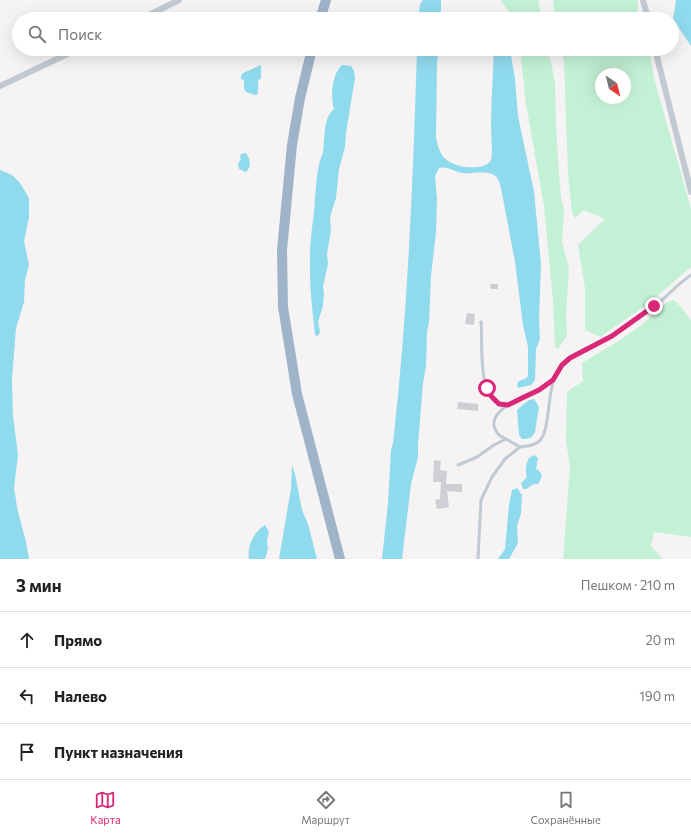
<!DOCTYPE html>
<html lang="ru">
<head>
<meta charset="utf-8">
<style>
	:root { --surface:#fff; --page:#f2f2f2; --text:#222; --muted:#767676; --line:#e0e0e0; --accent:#db2777 }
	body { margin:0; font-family:Commissioner,sans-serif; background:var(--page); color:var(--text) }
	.compass { position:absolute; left:595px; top:68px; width:36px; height:36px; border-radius:50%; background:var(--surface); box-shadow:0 4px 16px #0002; rotate:145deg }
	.stop { position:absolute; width:12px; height:12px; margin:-9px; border:3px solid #db2777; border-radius:50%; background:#fff }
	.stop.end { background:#db2777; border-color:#fff; box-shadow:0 1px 4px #0008 }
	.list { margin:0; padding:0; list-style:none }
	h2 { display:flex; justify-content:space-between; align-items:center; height:52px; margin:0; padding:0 16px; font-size:17px }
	h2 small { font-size:13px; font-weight:400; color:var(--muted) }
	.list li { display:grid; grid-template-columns:26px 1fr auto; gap:12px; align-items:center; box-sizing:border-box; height:56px; padding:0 16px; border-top:1px solid var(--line) }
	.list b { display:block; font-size:15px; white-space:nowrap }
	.list em { font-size:13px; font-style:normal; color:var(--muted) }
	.icon { flex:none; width:22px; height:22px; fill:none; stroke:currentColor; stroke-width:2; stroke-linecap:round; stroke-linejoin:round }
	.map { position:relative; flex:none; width:691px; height:559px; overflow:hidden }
	.search { position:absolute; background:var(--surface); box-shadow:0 4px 16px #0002; left:12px; right:12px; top:12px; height:44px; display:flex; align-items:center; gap:10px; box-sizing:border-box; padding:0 14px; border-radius:22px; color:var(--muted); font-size:15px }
	.sheet { height:220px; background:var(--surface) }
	nav { display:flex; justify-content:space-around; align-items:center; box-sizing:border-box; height:56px; border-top:1px solid var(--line); background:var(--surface); font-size:11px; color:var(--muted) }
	nav a { display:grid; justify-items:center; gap:2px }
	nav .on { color:var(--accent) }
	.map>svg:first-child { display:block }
	.green { fill:#c3f1d5; fill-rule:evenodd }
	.water { fill:#90daee }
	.building { fill:#cdcfd5 }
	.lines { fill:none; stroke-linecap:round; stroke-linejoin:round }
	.service { stroke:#c1cad2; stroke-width:3 }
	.minor { stroke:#c1cad2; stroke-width:6 }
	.trunk { stroke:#9fb4c9; stroke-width:10 }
	.route { stroke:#db2777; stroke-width:5 }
</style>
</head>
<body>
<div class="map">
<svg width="691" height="559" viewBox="0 0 691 559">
	<rect width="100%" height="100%" fill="#f5f3f3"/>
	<g class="green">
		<path d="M500,0H538L542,19H512L510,13Z"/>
		<path d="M553,0H638L637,13L641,19H555Z"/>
		<path d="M520,49H548L555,82L556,123L558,161L561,197L564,211L562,242L569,268L566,315L567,336L558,349L555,347L553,301L544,206L526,104Z"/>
		<path d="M561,49H649L654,78L691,209V267L650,302L600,337L585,330V288L578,245L605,219L584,210L575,218L572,212L568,173L564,63ZM601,74H625V98H601Z"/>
		<path d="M674,300L683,309L691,321V537L654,532L651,546L662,558L661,559H563L570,467L566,441L567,392L583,381L582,363C603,350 626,338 645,322C654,315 661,303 674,300Z"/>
	</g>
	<g class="water">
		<path d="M423,0H441V19H418L420,4Z"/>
		<path d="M676,0H691V46L673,19Z"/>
		<path d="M417,49H439L437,63L436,138C440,155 443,161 460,166C468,168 487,169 491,160C493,155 491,134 491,126C491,101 493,75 494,49H510L515,79L518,116L534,192L541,264L539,319L540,339L536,349L535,380L531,385L518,388L517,384L519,381L525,379L528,376V347L523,325L515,262L501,188C499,183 499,178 494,175C484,170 473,174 463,173C454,172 448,166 439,168L435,176L437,199L436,232L431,276L429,323L427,331L426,366L423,383L418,444V457L411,484L402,559H382L388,503L391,450L393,443C408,312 413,180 417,49Z"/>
		<path d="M261,65V78L258,81C259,86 257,89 258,94L255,95L246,92L244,88V80L241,79V76L243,73Z"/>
		<path d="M342,65L351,66L354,71L355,78L346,133L345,147L339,169L336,198L330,217L331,230L327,254L328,264L323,287L324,293L323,306L318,322L320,332L317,337L315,334C312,308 309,282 310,255C310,241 312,227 314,213C315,196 316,180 319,164C320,160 322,156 323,152C325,140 323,117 334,109C330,96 332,74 342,65Z"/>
		<path d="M246,153C250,158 252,167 246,172L239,169L238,164L241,159L240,157L241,154Z"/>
		<path d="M0,170L12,175L20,183L29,198V217L24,241L29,265L25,280L24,302L16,328L12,379L13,416L18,455L14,488L18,512L26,542L29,559H0Z"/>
		<path d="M534,399L539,407L535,432L532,437L526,439H522L519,435L517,410L529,400Z"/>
		<path d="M534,455L538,458L536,469C544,473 542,478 538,484H534L526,489H523L521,483L527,477C525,470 526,464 529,458Z"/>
		<path d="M292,465L295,474L302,510L308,524L317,559H279L291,489Z"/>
		<path d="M517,488L522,495L521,513L517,526L518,543L509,559H498L505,549L509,505L512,490Z"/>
		<path d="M265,525L269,532L267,541L268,549L265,559H249C247,545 254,532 265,525Z"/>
	</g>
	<g class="building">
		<path d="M490,284H498V289H491Z"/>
		<path d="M467,313L475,314L474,325L465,324Z"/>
		<path d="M458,402L478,404V411L457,409Z"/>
		<path d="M434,460L441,461L440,470L447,471L446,484H462V492L447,491L449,507L437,509L435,500L440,499L441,482H433Z"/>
	</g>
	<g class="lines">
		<g class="service">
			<path d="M481,322C483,341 477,395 499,404C502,405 505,404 508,405"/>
			<path d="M506,439C500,436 498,435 495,429C487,409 525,397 538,390C543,387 548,383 553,380"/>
			<path d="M458,465L477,457L494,445L506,439L520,447C526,446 533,446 538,442C552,434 545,383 561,365C573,351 599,345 614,335C628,326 641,317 654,307C667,296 678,284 691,275"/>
			<path d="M478,559L481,500L492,477L505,459L520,447"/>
		</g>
		<g class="minor">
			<path d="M643,0L648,19"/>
			<path d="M141,19L179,0"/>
			<path d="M655,49L691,192"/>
			<path d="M0,86L78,49"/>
		</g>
		<g class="trunk">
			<path d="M320,19L326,0"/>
			<path d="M312,49L300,98L292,145L282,250L283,307L297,394L340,559"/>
		</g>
	</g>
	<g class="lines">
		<path class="route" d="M487,388L491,396L499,404L508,405L520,399L539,390L553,380L562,365L570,358L612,336L654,306"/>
	</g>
</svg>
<svg class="compass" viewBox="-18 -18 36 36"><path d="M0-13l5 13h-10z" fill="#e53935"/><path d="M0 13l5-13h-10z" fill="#767676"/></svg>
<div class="stop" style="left:487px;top:388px"></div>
<div class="stop end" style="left:654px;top:306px"></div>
<div class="search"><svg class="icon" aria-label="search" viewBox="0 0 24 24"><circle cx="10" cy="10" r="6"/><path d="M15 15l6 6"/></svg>Поиск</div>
</div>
<section class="sheet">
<h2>3 мин<small>Пешком · 210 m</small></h2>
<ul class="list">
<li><svg class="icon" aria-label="ahead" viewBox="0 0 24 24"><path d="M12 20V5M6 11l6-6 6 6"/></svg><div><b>Прямо</b></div><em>20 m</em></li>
<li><svg class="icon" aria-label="left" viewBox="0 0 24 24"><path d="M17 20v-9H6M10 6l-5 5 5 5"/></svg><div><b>Налево</b></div><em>190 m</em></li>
<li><svg class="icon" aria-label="arrive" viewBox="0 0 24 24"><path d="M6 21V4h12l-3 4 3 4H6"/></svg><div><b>Пункт назначения</b></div></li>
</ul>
</section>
<nav>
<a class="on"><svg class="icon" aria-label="map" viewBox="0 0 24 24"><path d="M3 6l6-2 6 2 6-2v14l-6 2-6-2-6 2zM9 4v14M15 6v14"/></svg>Карта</a>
<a><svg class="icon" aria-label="directions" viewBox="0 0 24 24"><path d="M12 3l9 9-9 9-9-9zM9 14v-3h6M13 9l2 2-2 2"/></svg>Маршрут</a>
<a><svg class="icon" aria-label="saved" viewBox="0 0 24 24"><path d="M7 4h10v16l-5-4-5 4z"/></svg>Сохранённые</a>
</nav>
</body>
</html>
